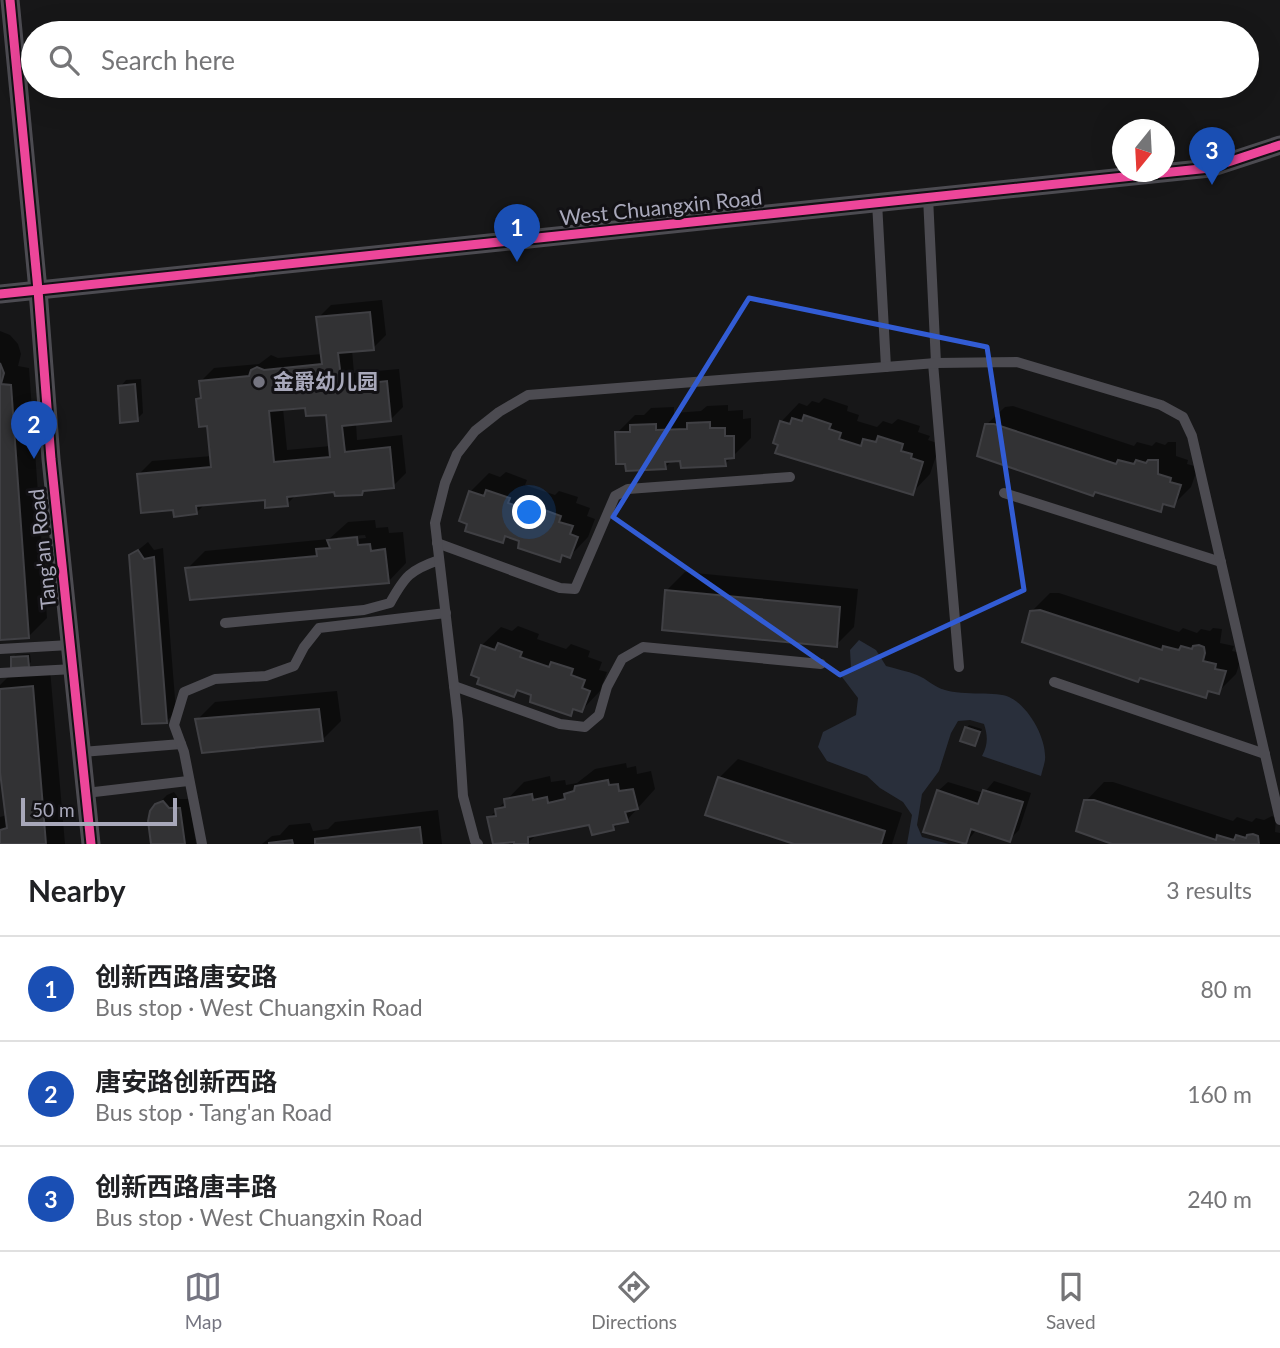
<!DOCTYPE html>
<html lang="en">
<head>
<meta charset="utf-8">
<style>
	:root { --surface:#fff; --page:#f2f2f2; --text:#202124; --muted:#757577; --line:#e0e0e0; --accent:#757581 }
	body { margin:0; font-family:Lato,"Noto Sans SC",sans-serif; background:var(--page); color:var(--text) }
	.compass { position:absolute; left:1112px; top:119px; width:63px; height:63px; border-radius:50%; background:var(--surface); box-shadow:0 7px 28px #0002; rotate:198deg }
	.scale { position:absolute; left:21px; bottom:18px; width:156px; box-sizing:border-box; padding-left:7px; border:4px solid #a8a8ba; border-top:0; font-size:19px; line-height:24px; white-space:nowrap; color:#a8a8ba; -webkit-text-stroke:5px #121114; paint-order:stroke }
	.you { position:absolute; left:530px; top:513px; width:24px; height:24px; margin:-18px; border:5px solid #fff; border-radius:50%; background:#1a73e8; box-shadow:0 0 0 10px #1a73e833 }
	.badge { display:grid; place-items:center; width:46px; height:46px; border-radius:50%; background:var(--accent); color:#fff; font-size:23px; font-weight:700 }
	.pin { position:absolute; translate:-50% -58px; filter:drop-shadow(0 2px 4px #0008) }
	.pin::after { content:''; position:absolute; top:37px; width:24px; height:21px; background:inherit; clip-path:polygon(0 0,100% 0,50% 100%) }
	.list { margin:0; padding:0; list-style:none }
	h2 { display:flex; justify-content:space-between; align-items:center; height:91px; margin:0; padding:0 28px; font-size:30px }
	h2 small { font-size:23px; font-weight:400; color:var(--muted) }
	.list li { display:grid; grid-template-columns:46px 1fr auto; gap:21px; align-items:center; box-sizing:border-box; height:105px; padding:0 28px; border-top:2px solid var(--line) }
	.list b { display:block; font-size:26px; white-space:nowrap }
	.list p { margin:0; font-size:23px; white-space:nowrap; color:var(--muted) }
	.list em { font-size:23px; font-style:normal; color:var(--muted) }
	.icon { flex:none; width:38px; height:38px; fill:none; stroke:currentColor; stroke-width:2; stroke-linecap:round; stroke-linejoin:round }
	.map { position:relative; flex:none; width:1280px; height:844px; overflow:hidden }
	.search { position:absolute; background:var(--surface); box-shadow:0 7px 28px #0002; left:21px; right:21px; top:21px; height:77px; display:flex; align-items:center; gap:18px; box-sizing:border-box; padding:0 24px; border-radius:38px; color:var(--muted); font-size:26px }
	.sheet { height:406px; background:var(--surface) }
	nav { display:flex; justify-content:space-around; align-items:center; box-sizing:border-box; height:98px; border-top:2px solid var(--line); background:var(--surface); font-size:19px; color:var(--muted) }
	nav a { display:grid; justify-items:center; gap:4px }
	nav .on { color:var(--accent) }
	.map>svg:first-child { display:block }
	.water { fill:#292f3b }
	.shadow { fill:#0007; fill-rule:evenodd }
	.building { fill:#323234; stroke:#404044; stroke-width:2; fill-rule:evenodd }
	.lines { fill:none; stroke-linecap:round; stroke-linejoin:round }
	.service { stroke:#4c4b51; stroke-width:10 }
	.minor { stroke:#4c4b51; stroke-width:19 }
	.cycleway-casing { stroke:#121114; stroke-width:13 }
	.cycleway { stroke:#ed469a; stroke-width:9 }
	.marked { fill:none; stroke:#325cd4; stroke-width:5; stroke-linejoin:round }
	.poi-dot { fill:#757581; stroke:#121114; stroke-width:2.5 }
	.labels { text-anchor:middle; stroke-width:6; stroke-linejoin:round; paint-order:stroke }
	.street-label { font-size:21px; fill:#a8a8ba; stroke:#121114 }
	.poi-label { font-size:21px; font-weight:bold; fill:#a8a8ba; stroke:#121114; text-anchor:start }
</style>
</head>
<body>
<div class="map">
<svg width="1280" height="844" viewBox="0 0 1280 844">
	<rect width="100%" height="100%" fill="#171718"/>
	<path class="water" d="M859,640L876,650L886,666C896,669 907,671 917,675C927,679 934,687 945,690C963,696 998,691 1009,697C1029,706 1047,739 1045,760C1044,766 1042,771 1041,776L982,756C988,745 988,736 984,724L970,720L958,721L951,733L939,771L922,794L917,825L922,837L949,844H907L912,815L903,802L880,788L867,776L827,761L818,747L823,732L856,715L858,698L842,677L851,668L850,650Z"/>
	<g class="shadow">
		<path d="M382,300L386,335L373,348L352,350L354,373L399,369L403,407L390,420L356,423L357,440L402,435L406,473L393,486L366,489L361,493L335,490L297,494L287,504L266,498L206,503L196,513L175,508L139,474L152,461L212,456L209,424L198,399L202,395L201,381L214,368L259,364L271,355L278,358L322,354L318,318L331,305ZM306,406L328,413L331,446L287,450L283,408Z"/>
		<path d="M0,331L10,335L18,344L21,354L18,366L29,368L47,618L28,637L0,639Z"/>
		<path d="M141,379L143,413L137,419L120,387L126,380Z"/>
		<path d="M824,398L848,406L847,411L859,415L857,421L877,427L883,421L892,424L898,419L920,426L918,432L930,436L928,440L940,444L930,474L912,493L781,422L799,403L807,406L812,401L819,403Z"/>
		<path d="M728,405V411L743,410V419L751,418V438L725,464L673,459L665,468L617,433L635,415H644L651,408L674,407V413L701,411L707,406Z"/>
		<path d="M1013,406L1134,446L1137,442L1152,446L1156,442L1165,445L1168,442H1176V456L1188,460L1187,464L1198,467L1191,487L1173,505L1167,504L1160,510L986,425L1005,407Z"/>
		<path d="M506,472L527,480L525,485L555,495L559,491L578,497L576,503L590,508L587,516L595,519L588,537L570,556L565,554L559,560L522,540L508,535L502,541L470,492L489,473L500,477Z"/>
		<path d="M375,520L376,528L388,527L389,533L403,532L406,563L388,582L187,569L205,551L329,539L348,522ZM365,535L366,538L334,541L338,537Z"/>
		<path d="M148,542L154,550L163,548L176,711L167,721L131,556Z"/>
		<path d="M685,572L858,589L854,627L836,645L667,590Z"/>
		<path d="M1050,593H1059L1179,632L1183,628L1197,633L1201,629L1210,631L1213,628L1222,629L1220,643L1234,646L1232,651L1243,653L1236,674L1218,692L1212,690L1205,696L1142,676L1138,680L1031,612Z"/>
		<path d="M518,626L539,634L537,639L566,649L571,644L590,651L588,657L602,662L599,670L607,672L600,691L582,710L577,708L571,714L533,693L520,689L514,695L482,645L501,627L512,631Z"/>
		<path d="M30,654L31,662L28,665L13,658L15,655Z"/>
		<path d="M50,669L65,844H0V817L7,815L0,764V685L13,672Z"/>
		<path d="M337,691L341,721L323,739L197,720L215,702Z"/>
		<path d="M969,725L982,729L975,744L967,728Z"/>
		<path d="M738,759L902,813L892,844H799L708,814L719,778Z"/>
		<path d="M626,763L627,768L636,766L637,774L651,771L655,789L627,820L620,822L613,829L591,823L537,834L529,842L516,844L515,840L495,844L489,818L524,782L550,776L551,782L565,780L566,785L577,783L595,769Z"/>
		<path d="M994,781L1031,793L1019,830L1009,840L977,829L965,844L925,831L938,791L948,782L984,793Z"/>
		<path d="M1104,782H1113L1233,821L1237,817L1252,822L1256,818L1264,820L1272,816L1276,818L1275,832L1280,833V844H1118L1078,830L1086,801Z"/>
		<path d="M174,792L179,799H189L196,844H153L150,821L157,805L167,795Z"/>
		<path d="M438,810L442,844H262L272,836L280,835L289,825L310,823L313,831L328,829L335,822Z"/>
	</g>
	<g class="building">
		<path d="M370,312L374,350L338,353L342,386L387,381L391,421L342,426L345,452L390,447L394,488L363,491L362,495L335,496L334,492L287,497L288,506L265,508V500L196,506L197,514L174,517L173,510L141,513L137,474L211,467L207,426L199,427L196,399L201,398L199,381L249,376L251,370L257,367L264,370L322,364L316,317ZM305,408L306,416L326,415L330,457L274,462L269,411Z"/>
		<path d="M0,363L4,373L1,384L11,385L29,638L0,640Z"/>
		<path d="M135,384L138,421L120,423L118,386Z"/>
		<path d="M804,415L831,424L829,429L841,433L839,439L861,446L863,439L876,442L878,436L903,444L901,451L912,454L911,458L923,462L913,495L775,453L778,445L773,443L780,421L790,424L792,418L802,421Z"/>
		<path d="M710,422V428H725V436H734V458L725,459L726,466L681,468L680,461L665,462L666,469L626,471L625,464H616L615,432H630V425L656,424V430L687,429V423Z"/>
		<path d="M985,424H994L1116,464L1118,460L1134,464L1136,460L1146,463L1148,460H1158V474L1171,478L1170,482L1181,485L1174,507L1163,504L1161,512L1095,492L1093,496L977,456Z"/>
		<path d="M486,490L510,498L508,503L537,513L539,508L561,516L559,522L573,526L570,534L578,537L570,558L562,555L560,562L518,548L519,541L505,536L503,543L465,531L467,524L459,521L469,491L484,496Z"/>
		<path d="M357,537L358,545L370,544L371,551L385,549L389,583L190,600L185,568L317,556L316,549L330,548L327,540Z"/>
		<path d="M138,550L144,559L154,557L167,723L142,724L129,555Z"/>
		<path d="M665,590L840,607L837,647L662,630Z"/>
		<path d="M1040,610L1162,650L1163,646L1179,650L1181,646L1192,649L1193,646L1199,645L1204,647L1205,653L1203,661L1216,664L1215,669L1226,671L1219,694L1208,691L1206,698L1140,678L1138,682L1022,642L1030,611Z"/>
		<path d="M498,643L522,652L520,657L549,667L551,662L573,669L571,675L585,680L582,688L590,691L582,712L573,709L571,716L530,702L531,695L517,690L514,697L477,684L479,678L471,675L481,645L495,650Z"/>
		<path d="M28,656L29,667L11,668V657Z"/>
		<path d="M33,686L46,844H0V830L7,828L0,772V689Z"/>
		<path d="M319,709L323,741L202,753L195,719Z"/>
		<path d="M965,727L980,732L975,746L960,741Z"/>
		<path d="M718,777L885,831L881,844H794L705,815Z"/>
		<path d="M608,780L609,785L618,784L619,791L633,789L638,809L625,812L628,822L613,825L614,830L592,835L589,825L528,837V844H514V842L493,844L487,817L496,816L495,809L505,807L504,799L532,794L533,800L547,797L548,803L565,799L564,794L574,791L575,786Z"/>
		<path d="M937,790L978,804L983,790L1023,802L1010,842L971,829L966,844L923,832Z"/>
		<path d="M1084,800H1094L1216,840L1217,835L1234,840L1236,835L1246,838L1247,835L1253,834L1258,836L1259,844H1112L1076,831Z"/>
		<path d="M163,801L169,808H180L185,844H151L148,821L150,811L155,804Z"/>
		<path d="M420,827L422,844H315V839Z"/>
		<path d="M292,840L293,844H269V843Z"/>
	</g>
	<g class="lines">
		<g class="service">
			<path d="M928,197L936,363"/>
			<path d="M877,202L886,367"/>
			<path d="M933,363L959,667"/>
			<path d="M1004,493L1221,562"/>
			<path d="M437,543L546,583L560,588L575,589L615,496L628,489L790,477"/>
			<path d="M225,623L364,610L390,603C405,576 410,570 439,560"/>
			<path d="M0,649L70,645"/>
			<path d="M0,673L74,669"/>
			<path d="M1054,682L1265,754"/>
			<path d="M454,686L560,724L585,727L599,715L607,687L622,659L643,647L821,664"/>
			<path d="M82,752L181,744"/>
			<path d="M86,793L188,781"/>
			<path d="M202,844L184,752L174,725L184,692L215,679L266,676L294,666L304,647L319,628L446,613"/>
			<path d="M478,844L475,841L463,796L458,720L435,523L445,483L457,454L475,431L499,412L528,395L936,363L1017,362L1161,405L1183,417L1192,436L1280,820"/>
		</g>
		<g class="minor">
			<path d="M10,0L38,290L51,459L91,844"/>
			<path d="M0,294L1210,168L1280,145"/>
		</g>
		<g class="cycleway-casing">
			<g id="cycleway">
				<path d="M10,0L38,290L51,459L91,844"/>
				<path d="M0,294L1210,168L1280,145"/>
			</g>
		</g>
		<use href="#cycleway" class="cycleway"/>
	</g>
	<path class="marked" d="M749,298L987,347L1024,590L840,675L613,517Z"/>
	<circle class="poi-dot" cx="259" cy="382" r="7"/>
	<g class="labels">
		<g class="street-label">
			<text transform="translate(661 208) rotate(-6)" y="7">West Chuangxin Road</text>
			<text transform="translate(43 549) rotate(-96)" y="7">Tang'an Road</text>
		</g>
		<g class="poi-label">
			<text x="273" y="389">金爵幼儿园</text>
		</g>
	</g>
</svg>
<svg class="compass" viewBox="-18 -18 36 36"><path d="M0-13l5 13h-10z" fill="#e53935"/><path d="M0 13l5-13h-10z" fill="#757577"/></svg>
<div class="scale">50 m</div>
<div class="you"></div>
<div class="pin badge" style="left:517px;top:262px;background:#1a4fb4">1</div>
<div class="pin badge" style="left:34px;top:459px;background:#1a4fb4">2</div>
<div class="pin badge" style="left:1212px;top:185px;background:#1a4fb4">3</div>
<div class="search"><svg class="icon" aria-label="search" viewBox="0 0 24 24"><circle cx="10" cy="10" r="6"/><path d="M15 15l6 6"/></svg>Search here</div>
</div>
<section class="sheet">
<h2>Nearby<small>3 results</small></h2>
<ul class="list">
<li><span class="badge" style="background:#1a4fb4">1</span><div><b>创新西路唐安路</b><p>Bus stop · West Chuangxin Road</p></div><em>80 m</em></li>
<li><span class="badge" style="background:#1a4fb4">2</span><div><b>唐安路创新西路</b><p>Bus stop · Tang'an Road</p></div><em>160 m</em></li>
<li><span class="badge" style="background:#1a4fb4">3</span><div><b>创新西路唐丰路</b><p>Bus stop · West Chuangxin Road</p></div><em>240 m</em></li>
</ul>
</section>
<nav>
<a class="on"><svg class="icon" aria-label="map" viewBox="0 0 24 24"><path d="M3 6l6-2 6 2 6-2v14l-6 2-6-2-6 2zM9 4v14M15 6v14"/></svg>Map</a>
<a><svg class="icon" aria-label="directions" viewBox="0 0 24 24"><path d="M12 3l9 9-9 9-9-9zM9 14v-3h6M13 9l2 2-2 2"/></svg>Directions</a>
<a><svg class="icon" aria-label="saved" viewBox="0 0 24 24"><path d="M7 4h10v16l-5-4-5 4z"/></svg>Saved</a>
</nav>
</body>
</html>
